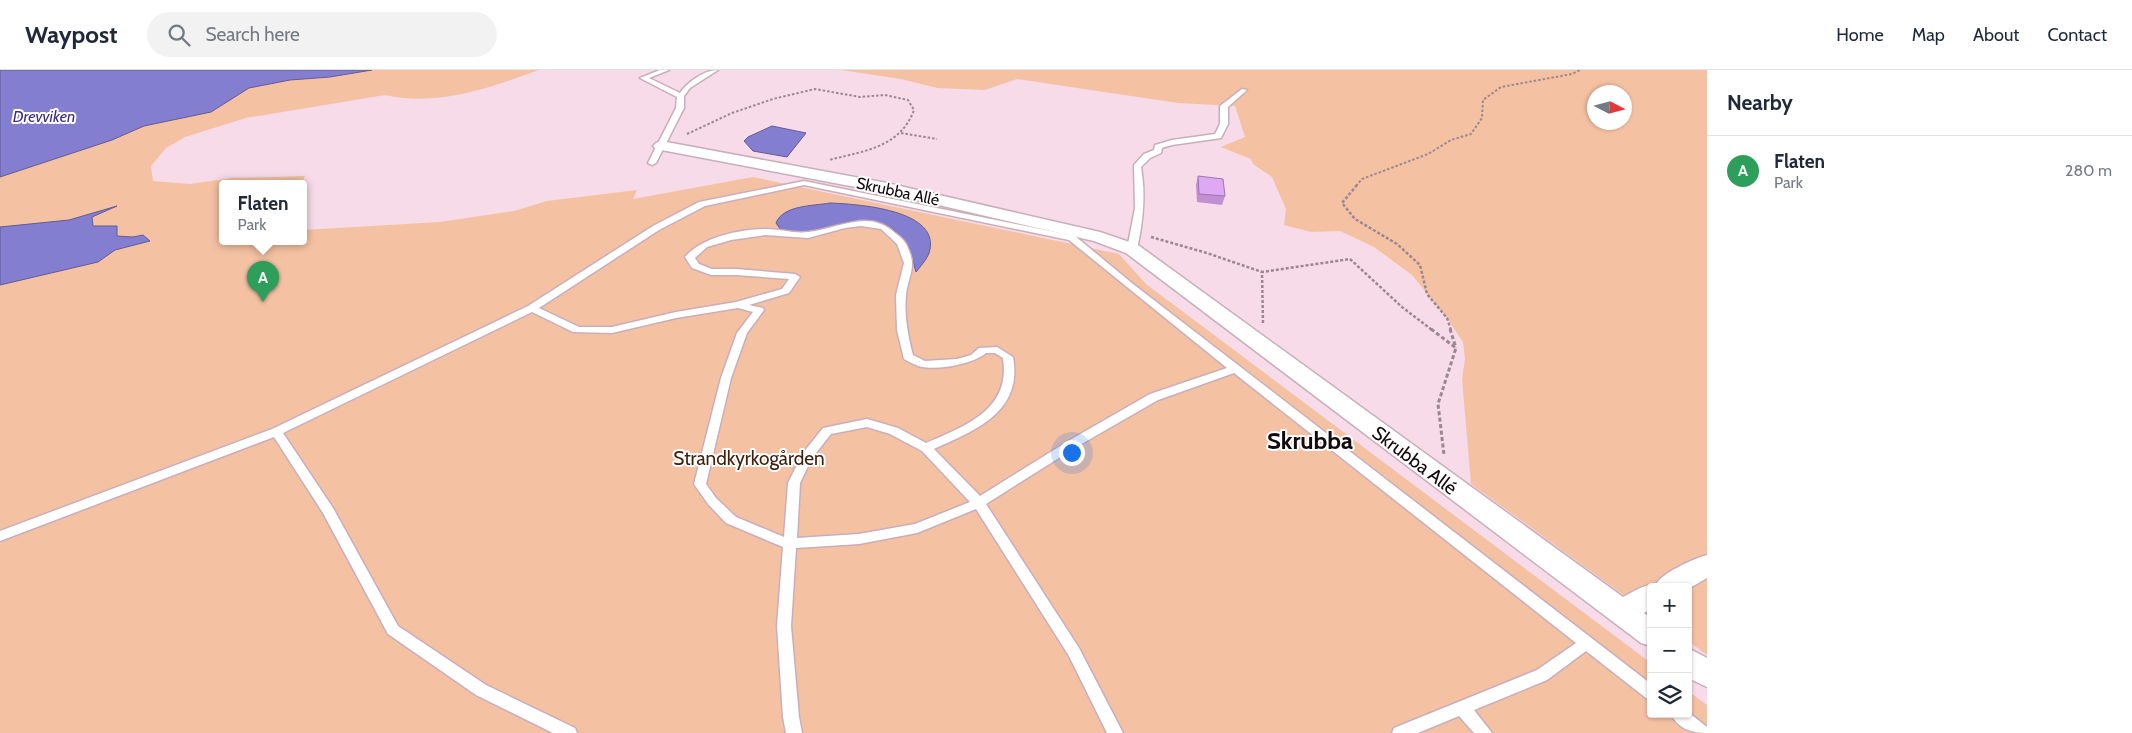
<!DOCTYPE html>
<html lang="en">
<head>
<meta charset="utf-8">
<style>
	:root { --surface:#fff; --page:#f2f2f3; --text:#1f2937; --muted:#747a83; --line:#e0e1e3; --accent:#438a86 }
	body { margin:0; font-family:Cabin,sans-serif; background:var(--page); color:var(--text) }
	.controls { position:absolute; right:15px; bottom:15px; display:grid; overflow:hidden; border-radius:5px; box-shadow:0 1px 4px #0004 }
	.controls button { width:45px; height:45px; display:grid; place-items:center; padding:0; border:0; border-bottom:1px solid var(--line); background:var(--surface); color:var(--text); font:25px sans-serif }
	.compass { position:absolute; left:1587px; top:15px; width:45px; height:45px; border-radius:50%; background:var(--surface); box-shadow:0 1px 4px #0004; rotate:96deg }
	.you { position:absolute; left:1071px; top:382px; width:18px; height:18px; margin:-12px; border:4px solid #fff; border-radius:50%; background:#1a73e8; box-shadow:0 0 0 8px #1a73e833 }
	.badge { display:grid; place-items:center; width:32px; height:32px; border-radius:50%; background:var(--accent); color:#fff; font-size:16px; font-weight:700 }
	.pin { position:absolute; translate:-50% -41px; filter:drop-shadow(0 1px 2px #0008) }
	.pin::after { content:''; position:absolute; top:26px; width:18px; height:15px; background:inherit; clip-path:polygon(0 0,100% 0,50% 100%) }
	.popup { position:absolute; left:219px; top:110px; width:88px; height:65px; box-sizing:border-box; display:grid; place-content:center; border-radius:5px; background:var(--surface); filter:drop-shadow(0 1px 4px #0005); font-size:16px; white-space:nowrap; color:var(--muted) }
	.popup b { font-size:19px; color:var(--text) }
	.popup::after { content:''; position:absolute; left:50%; top:100%; margin-left:-10px; border:10px solid transparent; border-top-color:var(--surface) }
	.list { margin:0; padding:0; list-style:none }
	h2 { display:flex; justify-content:space-between; align-items:center; height:65px; margin:0; padding:0 20px; font-size:21px }
	h2 small { font-size:16px; font-weight:400; color:var(--muted) }
	.list li { display:grid; grid-template-columns:32px 1fr auto; gap:15px; align-items:center; box-sizing:border-box; height:70px; padding:0 20px; border-top:1px solid var(--line) }
	.list b { display:block; font-size:19px; white-space:nowrap }
	.list p { margin:0; font-size:16px; white-space:nowrap; color:var(--muted) }
	.list em { font-size:16px; font-style:normal; color:var(--muted) }
	.icon { flex:none; width:28px; height:28px; fill:none; stroke:currentColor; stroke-width:2; stroke-linecap:round; stroke-linejoin:round }
	.map { position:relative; flex:none; width:1707px; height:663px; overflow:hidden }
	header { display:flex; align-items:center; gap:30px; box-sizing:border-box; height:70px; padding:0 25px; background:var(--surface); border-bottom:1px solid var(--line) }
	header strong { font-size:24px }
	nav { display:flex; gap:28px; margin-inline-start:auto; font-size:18px }
	.search { width:350px; height:45px; background:var(--page); display:flex; align-items:center; gap:12px; box-sizing:border-box; padding:0 18px; border-radius:28px; color:var(--muted); font-size:19px }
	main { display:flex }
	aside { flex:1; background:var(--surface) }
	.map>svg:first-child { display:block }
	.green { fill:#f5c1a3; fill-rule:evenodd }
	.water { fill:#837ecf; stroke:#615b95 }
	.lines { fill:none; stroke-linecap:round; stroke-linejoin:round }
	.service-casing { stroke:#c9aeba; stroke-width:3 }
	.minor-casing { stroke:#c9aeba; stroke-width:3 }
	.path-far2 { stroke:#9b8790; stroke-width:2; stroke-dasharray:2.5 2; stroke-linecap:butt }
	.path-far1 { stroke:#9b8790; stroke-width:2.5; stroke-dasharray:3 2; stroke-linecap:butt }
	.path { stroke:#9b8790; stroke-width:3; stroke-dasharray:4 2.5; stroke-linecap:butt }
	.service { fill:#fff; fill-rule:evenodd }
	.minor { fill:#fff; fill-rule:evenodd }
	.wall { fill:#c090d2 }
	.building { fill:#dfa8f4; stroke:#9c76ab }
	.labels { text-anchor:middle; stroke-width:4; stroke-linejoin:round; paint-order:stroke }
	.far-water-label { font-size:16px; font-style:italic; fill:#3c2b8a; stroke:#fff }
	.far-street-label { font-size:16px; fill:#120a0e; stroke:#fff }
	.park-label { font-size:19px; fill:#41200b; stroke:#fff }
	.street-label { font-size:19px; fill:#120a0e; stroke:#fff }
	.district-label { font-size:24px; font-weight:bold; fill:#120a0e; stroke:#fff }
</style>
</head>
<body>
<header>
<strong>Waypost</strong>
<div class="search"><svg class="icon" aria-label="search" viewBox="0 0 24 24"><circle cx="10" cy="10" r="6"/><path d="M15 15l6 6"/></svg>Search here</div>
<nav><a>Home</a><a>Map</a><a>About</a><a>Contact</a></nav>
</header>
<main>
<div class="map">
<svg width="1707" height="663" viewBox="0 0 1707 663">
	<rect width="100%" height="100%" fill="#f7dbe8"/>
	<g class="green">
		<path d="M0,0H539C489,18 438,37 385,25L246,48L185,67L166,78L151,96L153,111L190,114L232,108L305,106L302,113H223V171H303V160L440,152L514,141L547,131L637,120L633,129L753,107L1119,184L1146,214L1651,593V644H1688V621L1707,635V663H0Z"/>
		<path d="M841,0H1707V585L1688,571V517H1651V545L1471,414L1462,309L1465,289L1463,272L1447,248L1412,205L1374,177L1340,161L1311,162L1284,155L1286,139L1272,107L1253,94L1251,89L1221,77L1245,67L1235,36L1178,33L1017,9L985,20L937,18L901,9ZM1594,22H1624V52H1594Z"/>
	</g>
	<g class="water">
		<path d="M0,0H372L330,7L290,10L249,18L211,42L144,56L112,70L0,107Z"/>
		<path d="M772,56L806,63L787,87L753,81L744,71L748,67Z"/>
		<path d="M830,133C855,134 943,139 929,183C927,189 920,197 916,202C913,193 912,180 906,173C872,125 823,172 781,160L776,153C783,135 813,136 830,133Z"/>
		<path d="M117,136L92,147L93,156H117V166L133,167L143,165L150,171L115,180L98,192L0,215V157L69,150Z"/>
	</g>
	<g class="lines">
		<g class="service-casing">
			<g id="service">
				<path d="M660,0H669L649,8L680,23C688,12 704,0 718,0L690,18L684,26V38L656,93L652,95L648,93L676,38L677,27L640,8Z"/>
				<path d="M1242,19L1247,20L1228,37V54L1221,68L1172,75L1162,78L1161,83L1150,88L1141,97C1146,125 1143,152 1137,179L1135,181H1129L1127,179L1135,138L1134,95L1144,84L1154,80L1155,75L1172,70L1215,64L1220,54V36Z"/>
				<path d="M804,111L1075,166L1133,214L1651,614V630L1646,628L1586,581L1547,610L1474,640L1492,663H1474L1459,646L1418,663H1392L1394,658L1537,600L1576,573L1234,303L1158,330L1078,376L986,434L1079,578L1123,663H1107L1069,586L976,439L917,463L859,474L796,478L791,556L799,647L802,663H786L783,647L777,556L783,477L726,453L708,434L694,414L721,308L737,263L753,242L738,238L676,248L612,263L573,262L532,242L283,363L333,438L398,556L486,615L575,658L577,663H553L476,625L388,564L323,443L274,367L0,471V461L272,359L528,236L653,156L699,132ZM804,115L1069,170L1227,298L1150,324L1070,370L980,426L934,379C976,360 1023,342 1013,287L997,277L979,278L971,285L957,289L925,291L913,285C908,266 904,245 906,225C909,202 918,197 906,174C903,169 899,166 895,163C869,138 838,159 808,162C795,164 780,159 766,159C741,159 702,167 685,187L692,198L711,205H736L789,209L782,219L736,232L676,242L612,257H579L539,238L659,160L705,136ZM861,156L881,159L897,174L904,193L896,225L897,260L904,289C910,292 916,296 922,297C939,300 973,294 986,283H995L1003,288C1011,340 965,356 926,373L898,358L867,349L823,358L803,383L788,413L784,467L736,447L716,428L706,414L731,308L747,263L764,240L763,238L749,235L789,223L800,207L795,204L736,199H712L699,194L695,188L707,177L731,170L765,165L808,168L845,158ZM867,357L890,364L922,381L970,432L915,454L859,464L797,468L800,413L812,388L831,364Z"/>
				<path d="M1688,642L1707,657V663C1692,663 1678,659 1671,644H1688Z"/>
			</g>
		</g>
		<g class="minor-casing">
			<g id="minor">
				<path d="M661,71L887,113L1100,162L1138,175L1623,527C1632,523 1644,513 1655,516C1661,503 1693,489 1707,485V508L1688,519V517H1651V539L1644,543L1651,548V576L1641,573L1126,183L1094,171L887,123L656,79L653,76L656,73Z"/>
				<path d="M1688,578L1707,588V617L1688,608Z"/>
			</g>
		</g>
		<g class="path-far2">
			<path d="M901,63L937,69"/>
			<path d="M687,64L732,43L773,29L815,19L860,27L885,25L908,30L914,40C900,78 863,81 829,90"/>
			<path d="M1356,116L1362,109L1428,84L1451,70L1471,64L1482,48L1483,30L1501,17L1572,4L1580,0"/>
		</g>
		<g class="path-far1">
			<path d="M1357,115L1342,133L1355,149L1397,174L1420,195L1427,224L1447,248L1451,260"/>
			<path d="M1151,167L1207,183L1262,202"/>
			<path d="M1263,253L1262,202L1350,189L1402,237L1432,260"/>
		</g>
		<g class="path">
			<path d="M1431,259L1456,278L1438,334L1444,385"/>
			<path d="M1450,259L1456,278"/>
		</g>
		<use href="#service" class="service"/>
		<use href="#minor" class="minor"/>
	</g>
	<path class="wall" d="M1198,106L1225,126L1222,135L1197,132L1196,115Z"/>
	<path class="building" d="M1198,106L1223,109L1225,126L1199,124Z"/>
	<g class="labels">
		<g class="far-water-label">
			<text x="44" y="52">Drevviken</text>
		</g>
		<g class="far-street-label">
			<text transform="translate(898 121) rotate(12)" y="6">Skrubba Allé</text>
		</g>
		<g class="park-label">
			<text x="749" y="395">Strandkyrkogården</text>
		</g>
		<g class="street-label">
			<text transform="translate(1415 390) rotate(37)" y="7">Skrubba Allé</text>
		</g>
		<g class="district-label">
			<text x="1310" y="379">Skrubba</text>
		</g>
	</g>
</svg>
<div class="controls">
<button>+</button>
<button>−</button>
<button><svg class="icon" aria-label="layers" viewBox="0 0 24 24"><path d="M12 4l9 5-9 5-9-5zM3 14l9 5 9-5"/></svg></button>
</div>
<svg class="compass" viewBox="-18 -18 36 36"><path d="M0-13l5 13h-10z" fill="#e53935"/><path d="M0 13l5-13h-10z" fill="#747a83"/></svg>
<div class="you"></div>
<div class="pin badge" style="left:263px;top:232px;background:#2e9e5b">A</div>
<div class="popup"><b>Flaten</b>Park</div>
</div>
<aside>
<h2>Nearby<small></small></h2>
<ul class="list">
<li><span class="badge" style="background:#2e9e5b">A</span><div><b>Flaten</b><p>Park</p></div><em>280 m</em></li>
</ul>
</aside>
</main>
</body>
</html>
